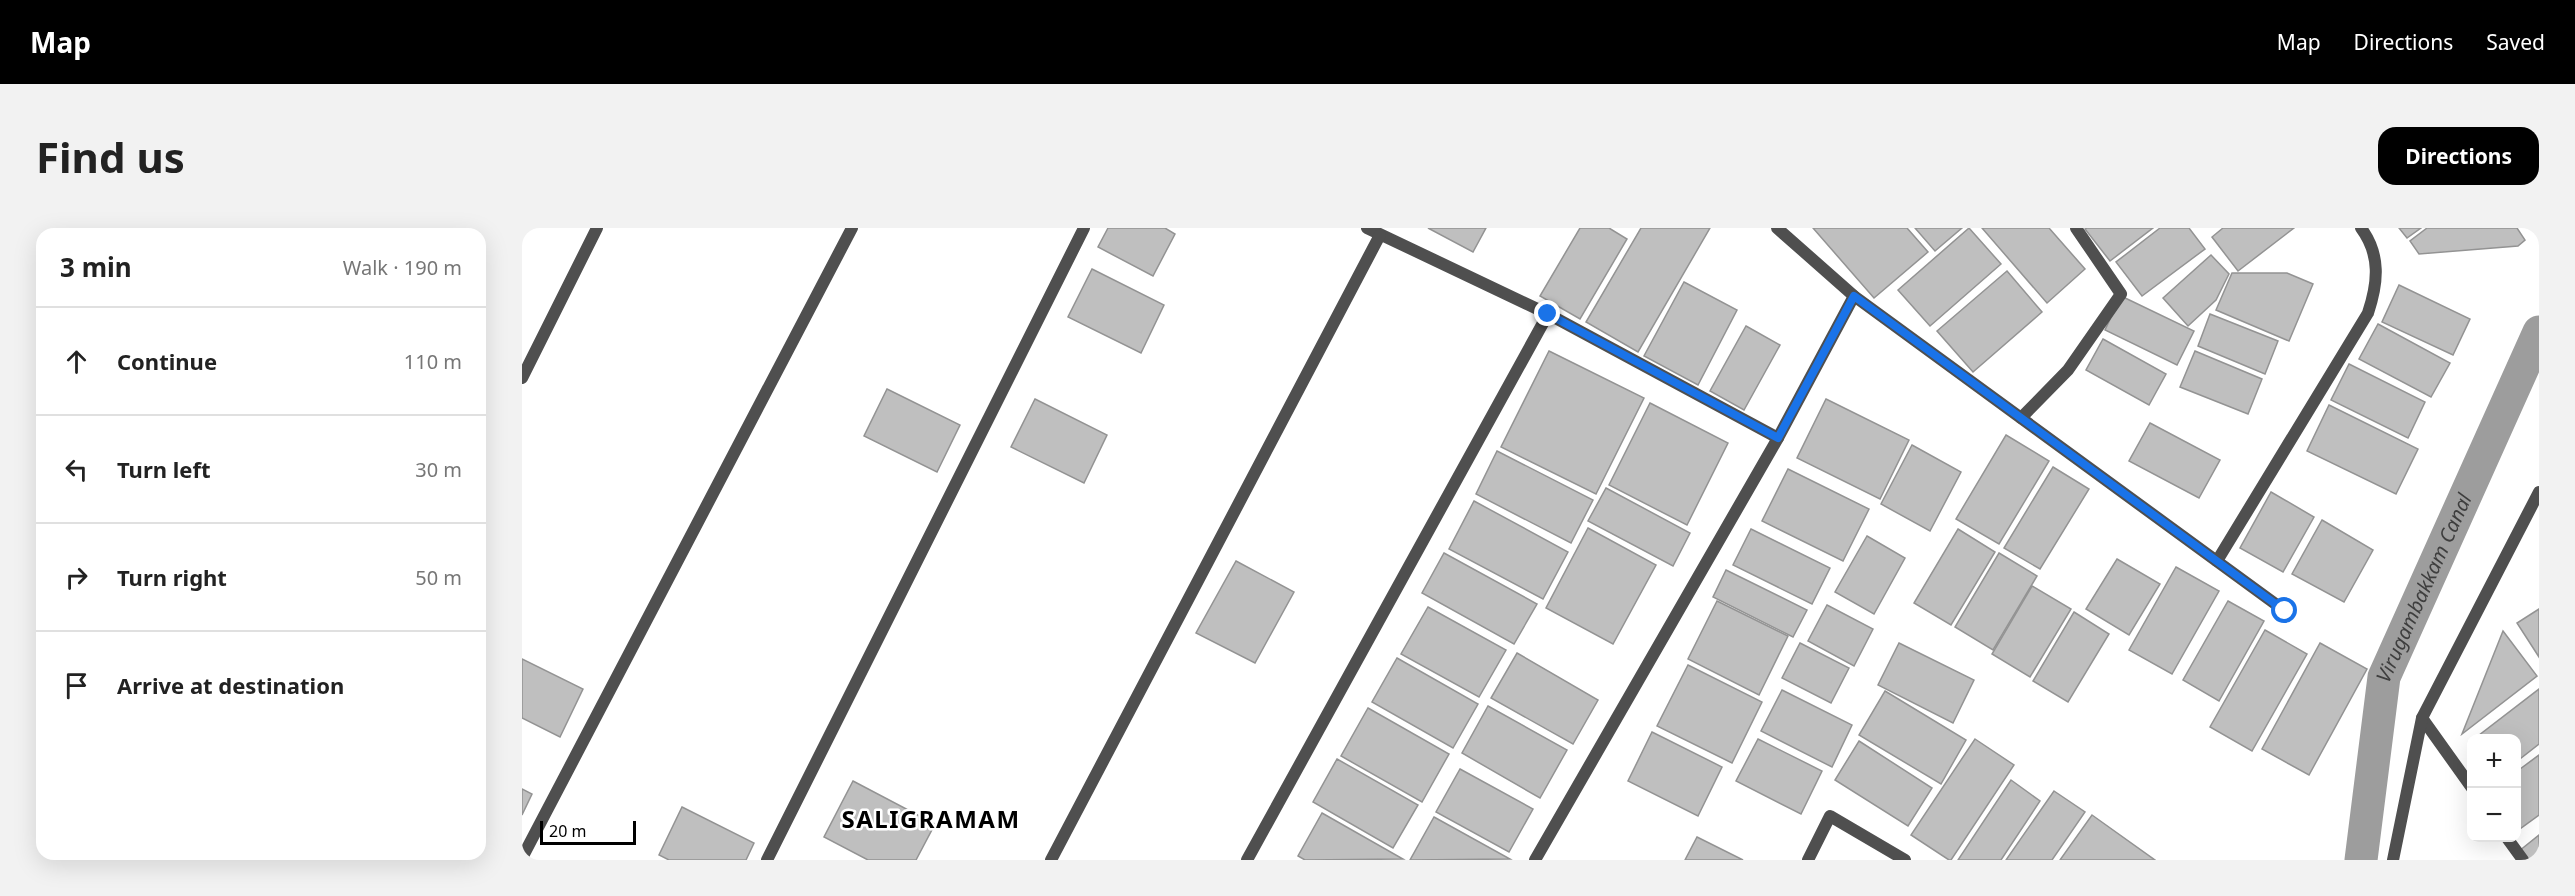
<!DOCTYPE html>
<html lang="en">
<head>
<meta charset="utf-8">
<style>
	:root { --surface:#fff; --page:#f2f2f2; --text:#222; --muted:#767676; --line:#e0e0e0; --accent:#000 }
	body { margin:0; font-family:"Noto Sans",sans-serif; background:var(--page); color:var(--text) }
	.controls { position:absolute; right:18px; bottom:18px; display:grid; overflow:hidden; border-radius:12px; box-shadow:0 6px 24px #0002 }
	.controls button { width:54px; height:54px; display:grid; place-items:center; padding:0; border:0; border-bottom:2px solid var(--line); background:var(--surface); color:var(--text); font:30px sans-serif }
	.scale { position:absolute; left:18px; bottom:15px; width:96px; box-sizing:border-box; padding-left:6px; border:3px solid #000; border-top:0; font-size:16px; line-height:21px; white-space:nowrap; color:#000; -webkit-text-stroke:4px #fff; paint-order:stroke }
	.stop { position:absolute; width:18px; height:18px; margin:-14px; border:4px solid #1a73e8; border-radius:50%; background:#fff }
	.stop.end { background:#1a73e8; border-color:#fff; box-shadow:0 2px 6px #0008 }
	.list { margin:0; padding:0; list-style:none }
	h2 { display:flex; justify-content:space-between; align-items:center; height:78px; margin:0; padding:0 24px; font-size:26px }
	h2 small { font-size:20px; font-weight:400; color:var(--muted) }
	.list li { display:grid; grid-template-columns:39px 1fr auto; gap:18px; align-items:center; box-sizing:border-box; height:108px; padding:0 24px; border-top:2px solid var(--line) }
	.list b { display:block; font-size:22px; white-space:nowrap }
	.list em { font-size:20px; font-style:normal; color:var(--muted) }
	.icon { flex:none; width:33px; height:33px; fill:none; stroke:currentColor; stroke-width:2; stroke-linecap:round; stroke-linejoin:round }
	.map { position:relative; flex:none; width:2017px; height:632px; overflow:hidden; border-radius:18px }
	header { display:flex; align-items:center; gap:36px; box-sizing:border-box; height:84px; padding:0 30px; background:var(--accent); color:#fff }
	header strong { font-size:28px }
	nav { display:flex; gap:33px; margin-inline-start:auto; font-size:21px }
	.intro { display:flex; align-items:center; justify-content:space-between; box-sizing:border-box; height:144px; padding:0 36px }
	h1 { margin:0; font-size:42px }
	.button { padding:15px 27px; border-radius:18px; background:var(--accent); color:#fff; font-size:21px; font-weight:700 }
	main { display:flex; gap:36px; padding:0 36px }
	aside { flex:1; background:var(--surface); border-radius:18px; box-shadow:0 6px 24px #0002 }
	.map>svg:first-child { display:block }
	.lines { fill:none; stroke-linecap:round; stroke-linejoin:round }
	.canal { stroke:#9d9d9d; stroke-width:33 }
	.building { fill:#bfbfbf; stroke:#939393; stroke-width:1.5 }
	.minor { stroke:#4f4f4f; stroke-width:12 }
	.route { stroke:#1a73e8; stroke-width:8 }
	.labels { text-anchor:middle; stroke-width:5; stroke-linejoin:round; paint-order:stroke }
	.water-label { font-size:20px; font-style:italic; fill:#3e3e3e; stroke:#fff }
	.district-label { font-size:24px; font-weight:bold; letter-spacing:1.5px; fill:#000; stroke:#fff }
</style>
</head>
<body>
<header>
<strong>Map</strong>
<nav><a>Map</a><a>Directions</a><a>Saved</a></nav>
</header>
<div class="intro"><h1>Find us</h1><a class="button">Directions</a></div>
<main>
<aside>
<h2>3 min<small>Walk · 190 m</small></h2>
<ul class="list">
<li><svg class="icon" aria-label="ahead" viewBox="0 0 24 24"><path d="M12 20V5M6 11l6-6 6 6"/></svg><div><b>Continue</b></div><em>110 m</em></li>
<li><svg class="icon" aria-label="left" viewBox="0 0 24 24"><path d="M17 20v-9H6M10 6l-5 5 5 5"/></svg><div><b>Turn left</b></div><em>30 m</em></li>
<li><svg class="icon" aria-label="right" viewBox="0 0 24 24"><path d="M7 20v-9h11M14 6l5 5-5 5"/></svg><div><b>Turn right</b></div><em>50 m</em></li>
<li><svg class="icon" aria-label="arrive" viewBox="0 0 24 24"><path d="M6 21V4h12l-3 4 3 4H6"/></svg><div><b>Arrive at destination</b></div></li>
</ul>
</aside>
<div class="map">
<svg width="2017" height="632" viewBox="0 0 2017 632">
	<rect width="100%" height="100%" fill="#fff"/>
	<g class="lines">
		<path class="canal" id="s1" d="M1839,632L1862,449L2017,104"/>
	</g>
	<g class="building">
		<path d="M586,0H643L653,6L631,48L576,19Z"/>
		<path d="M906,0H964L951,24Z"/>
		<path d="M1058,0H1087L1105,11L1058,91L1018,68Z"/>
		<path d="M1119,0H1188L1116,124L1064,94Z"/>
		<path d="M1291,0H1385L1406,24L1352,70Z"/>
		<path d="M1393,0H1440L1413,23Z"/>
		<path d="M1447,0L1479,36L1408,98L1376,62Z"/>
		<path d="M1460,0H1527L1563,41L1525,75Z"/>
		<path d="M1565,0H1631L1588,33L1563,1Z"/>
		<path d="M1638,0H1667L1683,21L1620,68L1594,34Z"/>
		<path d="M1701,0H1772L1716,43L1690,9Z"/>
		<path d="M1877,0H1899L1885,10Z"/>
		<path d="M1905,0H1995L2003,12L1996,18L1897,26L1888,13Z"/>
		<path d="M1689,27L1707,46L1694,72L1666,98L1641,70Z"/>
		<path d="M570,41L642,77L619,125L546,89Z"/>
		<path d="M1485,43L1520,84L1451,144L1415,103Z"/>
		<path d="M1710,45H1765L1791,56L1767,113L1694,82Z"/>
		<path d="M1162,54L1215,82L1176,157L1122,128Z"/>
		<path d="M1877,57L1948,91L1931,127L1860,94Z"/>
		<path d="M1599,68L1672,103L1655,137L1583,102Z"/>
		<path d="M1688,86L1756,113L1743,146L1676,118Z"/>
		<path d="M1856,96L1928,135L1909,169L1837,131Z"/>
		<path d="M1224,98L1258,117L1222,182L1188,163Z"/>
		<path d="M1581,111L1644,146L1627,177L1564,142Z"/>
		<path d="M1027,123L1122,170L1074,266L979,219Z"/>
		<path d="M1673,123L1740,151L1726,186L1658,159Z"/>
		<path d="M1827,136L1903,174L1886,210L1809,172Z"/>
		<path d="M365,161L438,197L415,244L342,208Z"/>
		<path d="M513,171L585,207L562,255L489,219Z"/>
		<path d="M1304,171L1387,212L1358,271L1275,230Z"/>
		<path d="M1128,175L1206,215L1165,297L1087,257Z"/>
		<path d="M1807,177L1896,221L1874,266L1785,223Z"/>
		<path d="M1628,195L1698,232L1677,270L1607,233Z"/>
		<path d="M1484,207L1527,233L1477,316L1434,291Z"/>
		<path d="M1390,217L1439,244L1408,303L1359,276Z"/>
		<path d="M975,223L1071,272L1049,315L954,266Z"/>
		<path d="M1531,239L1567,261L1518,341L1482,320Z"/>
		<path d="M1266,241L1347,281L1321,333L1240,293Z"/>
		<path d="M1084,260L1168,305L1151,338L1066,293Z"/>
		<path d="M1749,264L1792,289L1761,344L1718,320Z"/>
		<path d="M952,273L1046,324L1021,371L927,321Z"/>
		<path d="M1800,292L1851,322L1822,374L1770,346Z"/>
		<path d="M1066,300L1134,337L1091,416L1024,380Z"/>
		<path d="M1229,301L1308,340L1290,376L1211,337Z"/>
		<path d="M1436,301L1473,324L1429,397L1392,375Z"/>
		<path d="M1345,308L1383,330L1352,386L1313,364Z"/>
		<path d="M922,325L1015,376L992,416L900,365Z"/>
		<path d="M1477,325L1515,348L1471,422L1433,399Z"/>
		<path d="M1595,331L1638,356L1607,407L1564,381Z"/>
		<path d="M714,333L772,364L733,435L674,405Z"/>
		<path d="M1654,339L1697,363L1650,446L1607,422Z"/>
		<path d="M1204,342L1285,382L1271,409L1191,369Z"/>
		<path d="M1510,358L1549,381L1508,449L1470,426Z"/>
		<path d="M1195,373L1266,408L1237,467L1166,431Z"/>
		<path d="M1706,373L1742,393L1697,473L1661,452Z"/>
		<path d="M1305,377L1351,401L1332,438L1286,413Z"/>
		<path d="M906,379L984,422L957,469L879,426Z"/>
		<path d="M2017,381V429L1995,395Z"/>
		<path d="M1552,384L1587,406L1546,474L1511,453Z"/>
		<path d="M1743,402L1785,426L1730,523L1688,499Z"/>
		<path d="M1981,403L2015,448L1940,506Z"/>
		<path d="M1278,415L1327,440L1309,475L1260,450Z"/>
		<path d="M1377,415L1452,452L1431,495L1356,457Z"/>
		<path d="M1798,415L1845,441L1787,547L1740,521Z"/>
		<path d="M995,425L1076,472L1051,516L969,470Z"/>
		<path d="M875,430L956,476L931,520L850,474Z"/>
		<path d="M0,431L61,461L38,509L0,490Z"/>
		<path d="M1166,437L1240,474L1210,535L1135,498Z"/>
		<path d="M2017,461V516L1994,534V511H1952Z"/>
		<path d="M1260,462L1330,497L1310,539L1239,503Z"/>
		<path d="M1363,463L1444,512L1419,556L1337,507Z"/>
		<path d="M966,478L1045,522L1018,570L940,525Z"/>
		<path d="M846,480L927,526L900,574L819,528Z"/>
		<path d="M1130,504L1200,539L1176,588L1106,553Z"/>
		<path d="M1236,511L1300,543L1279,586L1214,553Z"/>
		<path d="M1453,511L1492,537L1429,632H1427L1389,607Z"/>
		<path d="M1337,513L1410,560L1386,598L1313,552Z"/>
		<path d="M2017,527V587L1995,603L1994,544Z"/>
		<path d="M815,531L896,577L871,620L791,574Z"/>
		<path d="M938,541L1011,581L987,624L914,584Z"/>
		<path d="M1489,552L1518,573L1479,632H1436Z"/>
		<path d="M331,553L413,596L394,632H346L302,609Z"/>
		<path d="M0,561L10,566L0,587Z"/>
		<path d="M1532,563L1563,584L1530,632H1484Z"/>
		<path d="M160,579L232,615L224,632H147L137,627Z"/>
		<path d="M800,585L881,631L783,632L776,628Z"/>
		<path d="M1570,587L1633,632H1538Z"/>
		<path d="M912,589L988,631L888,632Z"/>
		<path d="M2017,607V632H2004L1997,623Z"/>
		<path d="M1175,609L1221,632H1163Z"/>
	</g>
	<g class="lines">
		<g class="minor">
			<path d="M845,0L1026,86L1256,210"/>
			<path d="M1255,0L1332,68L1763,383"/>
			<path d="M0,150L75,0"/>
			<path d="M1499,190L1546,142L1599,66L1554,0"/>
			<path d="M1695,333L1846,85C1856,55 1859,27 1839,0"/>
			<path d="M1900,490L1950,560"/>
			<path d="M1985,610L2001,632"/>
			<path d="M0,630L330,0"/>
			<path d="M245,632L562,0"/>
			<path d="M529,632L858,7"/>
			<path d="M725,632L1026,86"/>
			<path d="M1013,632L1256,210L1332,68"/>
			<path d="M1286,632L1308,588L1383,632"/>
			<path d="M1871,632L1900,490L2017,264"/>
		</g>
	</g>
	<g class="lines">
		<path class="route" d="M1026,86L1256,210L1332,68L1763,383"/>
	</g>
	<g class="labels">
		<g class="water-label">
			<text dy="7" stroke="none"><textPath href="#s1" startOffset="282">Virugambakkam Canal</textPath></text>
		</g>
		<g class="district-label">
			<text x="409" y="600">SALIGRAMAM</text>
		</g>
	</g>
</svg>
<div class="controls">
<button>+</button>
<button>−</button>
</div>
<div class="scale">20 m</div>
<div class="stop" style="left:1763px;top:383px"></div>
<div class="stop end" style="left:1026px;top:86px"></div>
</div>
</main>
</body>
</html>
